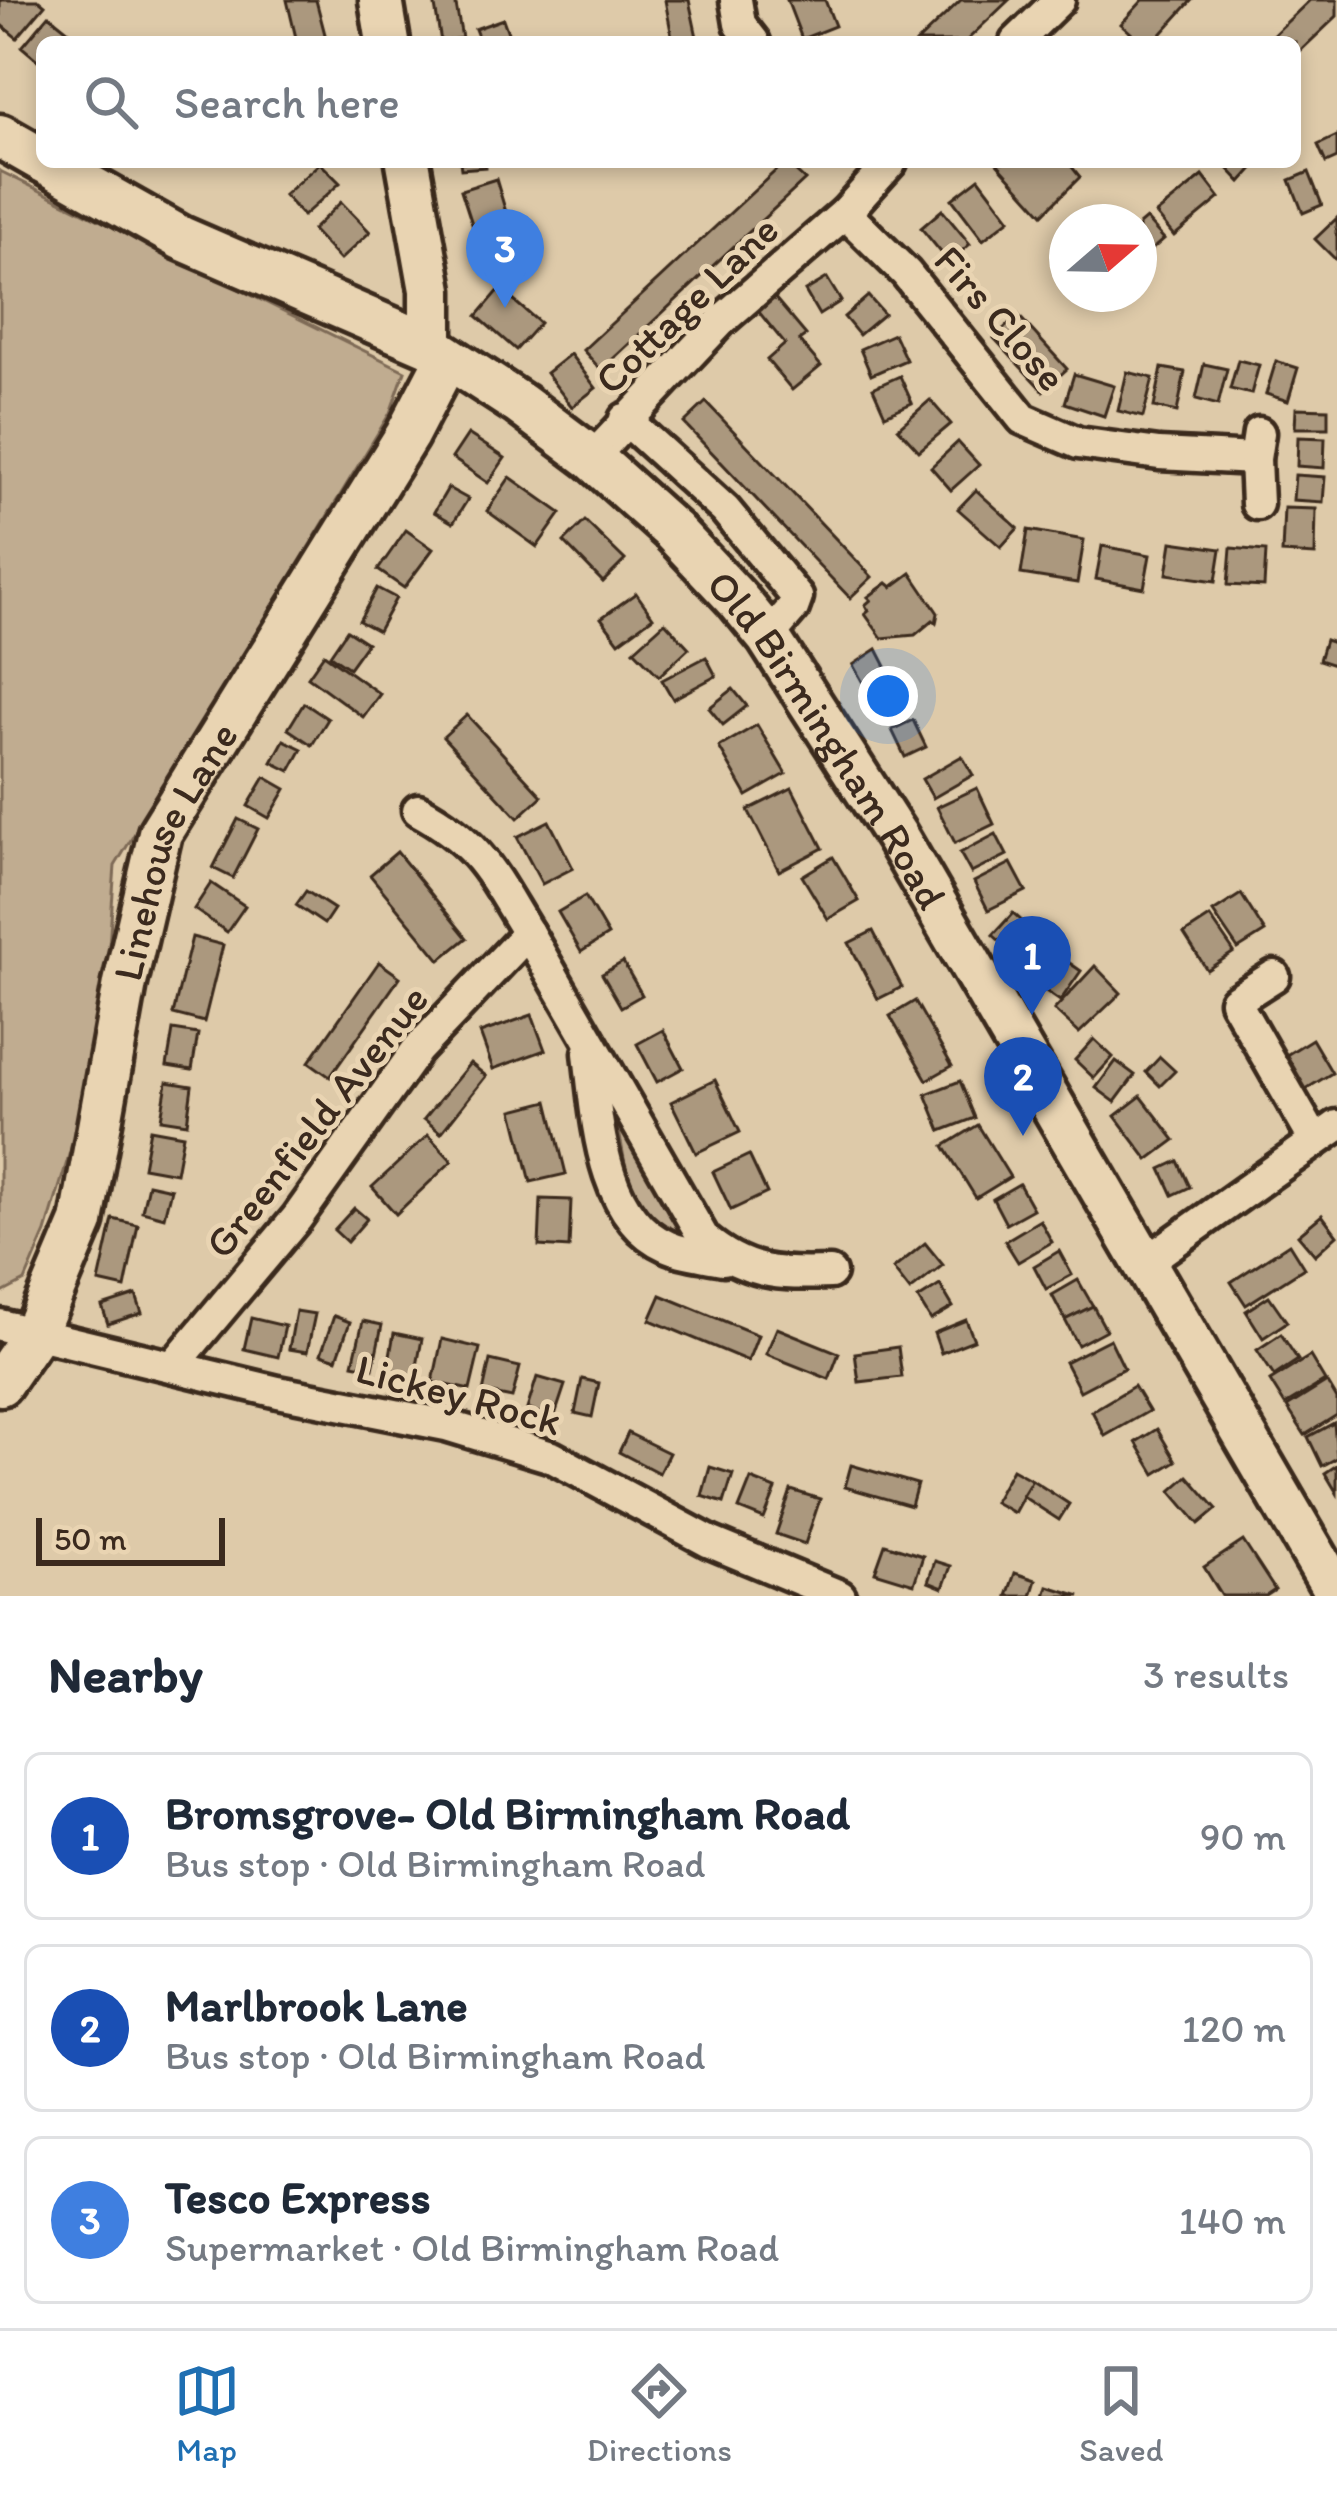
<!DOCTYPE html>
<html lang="en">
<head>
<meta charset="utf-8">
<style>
	:root { --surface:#fff; --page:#f2f2f3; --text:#1f2937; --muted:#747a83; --line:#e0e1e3; --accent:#1f6fb2 }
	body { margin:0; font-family:Itim,sans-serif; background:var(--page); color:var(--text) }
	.compass { position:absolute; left:1049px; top:204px; width:108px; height:108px; border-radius:50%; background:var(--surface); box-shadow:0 6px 18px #0003; rotate:70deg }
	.scale { position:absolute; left:36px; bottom:30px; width:189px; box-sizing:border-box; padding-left:12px; border:6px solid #3b2a1e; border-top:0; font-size:33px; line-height:42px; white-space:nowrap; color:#3b2a1e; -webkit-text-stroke:9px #e9d4b2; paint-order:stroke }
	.you { position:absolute; left:888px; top:696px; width:42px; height:42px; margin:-30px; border:9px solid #fff; border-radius:50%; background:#1a73e8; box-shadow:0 0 0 18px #1a73e833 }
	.badge { display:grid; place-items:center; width:78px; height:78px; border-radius:50%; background:var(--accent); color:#fff; font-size:39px; font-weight:700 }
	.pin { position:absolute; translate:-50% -99px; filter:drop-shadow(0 3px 6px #0008) }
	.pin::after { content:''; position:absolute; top:63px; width:42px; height:36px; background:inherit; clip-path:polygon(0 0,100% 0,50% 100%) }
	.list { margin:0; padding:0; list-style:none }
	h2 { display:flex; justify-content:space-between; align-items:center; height:156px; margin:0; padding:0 48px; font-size:51px }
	h2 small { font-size:39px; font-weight:400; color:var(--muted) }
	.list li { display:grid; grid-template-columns:78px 1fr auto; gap:36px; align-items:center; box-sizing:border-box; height:168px; margin:0 24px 24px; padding:0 24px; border:3px solid var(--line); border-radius:18px }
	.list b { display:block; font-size:45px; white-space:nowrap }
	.list p { margin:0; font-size:39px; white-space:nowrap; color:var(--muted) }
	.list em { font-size:39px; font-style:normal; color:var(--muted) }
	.icon { flex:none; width:66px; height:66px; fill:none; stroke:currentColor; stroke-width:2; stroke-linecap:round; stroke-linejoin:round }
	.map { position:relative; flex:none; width:1337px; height:1596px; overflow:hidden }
	.search { position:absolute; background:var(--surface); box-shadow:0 6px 18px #0003; left:36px; right:36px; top:36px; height:132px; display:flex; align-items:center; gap:30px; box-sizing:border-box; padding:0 42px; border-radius:18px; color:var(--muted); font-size:45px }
	.sheet { height:732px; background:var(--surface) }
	nav { display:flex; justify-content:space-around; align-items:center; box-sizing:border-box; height:168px; border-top:3px solid var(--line); background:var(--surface); font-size:33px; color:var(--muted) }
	nav a { display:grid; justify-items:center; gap:6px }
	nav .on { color:var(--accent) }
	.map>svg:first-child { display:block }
	.green { fill:#c0ac90; stroke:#7e6b57; stroke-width:3 }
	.building { fill:#ab987e; stroke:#3b2a1e; stroke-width:3 }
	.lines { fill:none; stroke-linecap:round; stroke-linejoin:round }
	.street-casing { stroke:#3b2a1e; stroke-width:39 }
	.secondary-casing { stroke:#3b2a1e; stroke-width:51 }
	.street { stroke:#e9d4b2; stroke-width:30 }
	.secondary { stroke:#e9d4b2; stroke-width:42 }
	.labels { text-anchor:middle; stroke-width:10; stroke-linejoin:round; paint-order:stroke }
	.street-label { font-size:42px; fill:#3b2a1e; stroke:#e9d4b2 }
</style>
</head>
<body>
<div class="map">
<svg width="1337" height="1596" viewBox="0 0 1337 1596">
	<rect width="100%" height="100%" fill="#decaa9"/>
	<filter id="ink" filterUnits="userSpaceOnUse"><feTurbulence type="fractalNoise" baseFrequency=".00833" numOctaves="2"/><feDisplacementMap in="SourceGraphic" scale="24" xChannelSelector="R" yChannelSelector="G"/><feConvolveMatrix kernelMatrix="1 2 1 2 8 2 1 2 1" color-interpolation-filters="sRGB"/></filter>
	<g filter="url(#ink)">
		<g class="green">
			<path d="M0,171L405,371L390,413L115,866L107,973L81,1115L46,1232L25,1281L0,1294Z"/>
			<path d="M614,1102L689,1231L675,1237L637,1202L625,1164Z"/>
		</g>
		<g class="building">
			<path d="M0,0H39L45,5L17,38L0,24Z"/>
			<path d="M287,0H316L327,42H297Z"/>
			<path d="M434,0H455L462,38L441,42Z"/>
			<path d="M665,0H689L698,42H673Z"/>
			<path d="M787,0H825L835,26L802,39Z"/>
			<path d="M961,0H1009L965,42H917Z"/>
			<path d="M1143,0H1192L1154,42H1141L1121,24Z"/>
			<path d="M1310,0H1337V16L1295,56V42H1266Z"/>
			<path d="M49,15L70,32L61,42H42V64L22,47Z"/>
			<path d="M503,19L511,41L480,42L475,29Z"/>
			<path d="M1337,136V158L1326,163L1318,145Z"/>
			<path d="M460,162H485V167L461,169Z"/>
			<path d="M785,162L805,180L601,370L583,350Z"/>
			<path d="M996,162H1068L1080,177L1043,214Z"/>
			<path d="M1222,162H1259L1241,182Z"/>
			<path d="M320,163L340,183L303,216L284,195Z"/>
			<path d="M1309,172L1322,205L1303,213L1290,180Z"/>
			<path d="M1203,176L1220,198L1174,236L1156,214Z"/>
			<path d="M979,178L1010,219L983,240L952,199Z"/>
			<path d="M496,179L508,219L474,230L461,190Z"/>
			<path d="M341,202L370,232L340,260L312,230Z"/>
			<path d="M942,210L970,244L949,262L921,228Z"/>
			<path d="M1337,218V257L1335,259L1315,239Z"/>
			<path d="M1146,219L1164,239L1139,261V225Z"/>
			<path d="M827,278L841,301L819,315L805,291Z"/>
			<path d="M500,289L540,323L516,350L477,316Z"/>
			<path d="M868,296L884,314L859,335L844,317Z"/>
			<path d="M774,297L806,335L799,340L821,366L792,390L767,360L785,344L758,311Z"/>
			<path d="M1018,315L1067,369L1043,391L994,338Z"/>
			<path d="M894,334L906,360L871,375L860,349Z"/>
			<path d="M570,354L596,388L572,407L546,373Z"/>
			<path d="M1238,360L1259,365L1251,394L1230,389Z"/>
			<path d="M1276,361L1298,368L1288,401L1266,394Z"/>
			<path d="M1204,364L1227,369L1218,405L1196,399Z"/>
			<path d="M1162,368L1185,372L1177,412L1154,407Z"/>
			<path d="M1127,372L1153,378L1143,417L1118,411Z"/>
			<path d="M1074,374L1114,386L1104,416L1065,403Z"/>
			<path d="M900,376L912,403L885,415L873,388Z"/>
			<path d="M930,400L951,424L919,451L898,428Z"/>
			<path d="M706,402L872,577L850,598L684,423Z"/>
			<path d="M1296,408L1328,409V428H1295Z"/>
			<path d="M468,434L505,458L488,483L452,458Z"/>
			<path d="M1298,437L1325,438L1324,468L1297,466Z"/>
			<path d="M958,442L979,465L951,490L931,467Z"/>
			<path d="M1295,475L1325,477L1323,502L1293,500Z"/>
			<path d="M510,477L561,513L537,547L487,511Z"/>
			<path d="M448,488L468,499L453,523L434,512Z"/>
			<path d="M976,490L1018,528L1001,547L958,509Z"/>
			<path d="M1284,508L1316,509L1315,555L1282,553Z"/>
			<path d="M585,521L625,560L603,582L564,542Z"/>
			<path d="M406,530L433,549L404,588L378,570Z"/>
			<path d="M1028,530L1084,540L1077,583L1021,574Z"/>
			<path d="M1172,542L1221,549L1216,581L1167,574Z"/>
			<path d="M1102,546L1150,555L1144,588L1096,579Z"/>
			<path d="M1231,548L1266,551L1264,587L1228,585Z"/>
			<path d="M911,573L938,613L936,623L933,620L915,635L882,638L865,614L869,611L865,605L871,600L868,597L887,583L892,587Z"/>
			<path d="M377,588L396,598L378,631L359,621Z"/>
			<path d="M636,593L653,617L619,642L601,618Z"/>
			<path d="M665,622L689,648L659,676L634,650Z"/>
			<path d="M347,630L367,643L349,668L330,655Z"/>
			<path d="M1325,640L1337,644V666L1319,660Z"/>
			<path d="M877,649L892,678L888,681L884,675L880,678V686L867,690L853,665Z"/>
			<path d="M324,654L380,694L363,717L308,677Z"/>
			<path d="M706,657L716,676L673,699L662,680Z"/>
			<path d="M895,687L908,711L887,723L874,700Z"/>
			<path d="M733,689L747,706L723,725L709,708Z"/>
			<path d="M304,703L328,719L312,745L288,729Z"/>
			<path d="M467,715L542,796L518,818L443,737Z"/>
			<path d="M913,720L926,747L905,757L892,730Z"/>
			<path d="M757,725L786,774L747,796L719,747Z"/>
			<path d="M284,740L302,749L290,771L272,762Z"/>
			<path d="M962,756L973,775L933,798L922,779Z"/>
			<path d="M265,777L286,789L269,818L248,806Z"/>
			<path d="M792,788L823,848L779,871L748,810Z"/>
			<path d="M977,788L994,824L955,843L937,807Z"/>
			<path d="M238,819L258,829L233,878L213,868Z"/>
			<path d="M549,821L573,868L542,884L517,837Z"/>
			<path d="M996,834L1007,855L971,873L960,853Z"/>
			<path d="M397,852L467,938L440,960L370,875Z"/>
			<path d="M833,857L859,901L828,919L802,876Z"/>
			<path d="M1011,863L1026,891L988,910L974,882Z"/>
			<path d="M211,883L245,906L227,932L194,909Z"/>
			<path d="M306,891L334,909L324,924L296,905Z"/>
			<path d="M1241,894L1265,932L1238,949L1213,912Z"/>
			<path d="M585,896L608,935L581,952L558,912Z"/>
			<path d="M1013,913L1031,929L1011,951L993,935Z"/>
			<path d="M1210,917L1234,952L1207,970L1184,934Z"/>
			<path d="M873,931L902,987L878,999L849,943Z"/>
			<path d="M192,937L223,945L204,1022L173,1014Z"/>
			<path d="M1042,944L1081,971L1060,1001L1021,974Z"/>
			<path d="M379,962L400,977L330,1077L309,1062Z"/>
			<path d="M623,962L642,995L621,1007L602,974Z"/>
			<path d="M1095,966L1121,993L1079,1033L1054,1010Z"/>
			<path d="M915,1001L952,1066L927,1080L890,1016Z"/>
			<path d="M532,1015L545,1050L493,1069L480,1033Z"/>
			<path d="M173,1030L198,1034L192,1070L167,1066Z"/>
			<path d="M663,1030L683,1068L657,1082L637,1044Z"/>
			<path d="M1094,1039L1113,1057L1094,1078L1075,1060Z"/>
			<path d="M1312,1039L1332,1073L1301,1092L1280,1059Z"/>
			<path d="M1160,1057L1175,1071L1160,1086L1146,1072Z"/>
			<path d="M1116,1061L1135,1075L1115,1102L1096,1088Z"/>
			<path d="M470,1063L486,1076L441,1133L424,1119Z"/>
			<path d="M715,1080L740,1132L696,1153L671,1102Z"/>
			<path d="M960,1081L975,1118L941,1131L926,1094Z"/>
			<path d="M167,1082L192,1086L187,1123L161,1119Z"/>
			<path d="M1141,1096L1175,1140L1148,1160L1115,1116Z"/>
			<path d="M548,1101L566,1174L531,1182L513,1110Z"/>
			<path d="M978,1125L1010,1177L976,1198L944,1146Z"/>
			<path d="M150,1129L183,1135L176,1173L143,1167Z"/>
			<path d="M428,1135L452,1161L396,1214L372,1187Z"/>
			<path d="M749,1155L767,1193L731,1210L713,1172Z"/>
			<path d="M1178,1161L1190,1187L1173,1195L1161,1169Z"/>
			<path d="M148,1184L171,1189L164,1217L142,1211Z"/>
			<path d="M1019,1184L1033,1209L1006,1224L993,1199Z"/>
			<path d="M541,1199L571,1200L569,1248L539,1246Z"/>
			<path d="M354,1208L367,1219L347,1242L334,1230Z"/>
			<path d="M1322,1215L1337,1235L1315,1255L1298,1235Z"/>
			<path d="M113,1219L138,1225L125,1288L99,1282Z"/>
			<path d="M1040,1220L1052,1242L1018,1262L1005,1241Z"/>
			<path d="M925,1243L943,1265L910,1291L893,1269Z"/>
			<path d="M1289,1244L1304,1268L1246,1305L1231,1282Z"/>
			<path d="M1059,1251L1072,1275L1046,1289L1034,1266Z"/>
			<path d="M1078,1280L1093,1306L1065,1320L1052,1295Z"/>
			<path d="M940,1285L953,1307L931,1320L918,1299Z"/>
			<path d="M136,1295L142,1313L108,1324L102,1306Z"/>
			<path d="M661,1295L758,1335L748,1361L650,1320Z"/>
			<path d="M1269,1296L1287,1322L1263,1338L1246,1311Z"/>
			<path d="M1093,1306L1106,1330L1078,1345L1065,1320Z"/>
			<path d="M296,1311L315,1314L307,1352L289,1349Z"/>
			<path d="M334,1316L350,1322L337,1359L321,1354Z"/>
			<path d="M251,1318L285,1326L278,1357L244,1349Z"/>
			<path d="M966,1320L974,1340L941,1353L934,1333Z"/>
			<path d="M363,1321L382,1325L373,1368L353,1364Z"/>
			<path d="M777,1328L839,1353L829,1379L766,1354Z"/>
			<path d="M394,1333L422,1339L415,1377L387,1372Z"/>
			<path d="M1281,1334L1298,1360L1274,1376L1257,1350Z"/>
			<path d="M442,1339L480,1348L470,1390L433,1382Z"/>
			<path d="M1110,1339L1124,1368L1080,1391L1065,1362Z"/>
			<path d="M898,1347L902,1377L859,1382L855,1353Z"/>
			<path d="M1310,1356L1325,1381L1285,1405L1270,1381Z"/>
			<path d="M490,1360L520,1367L512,1398L483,1392Z"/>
			<path d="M537,1377L565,1385L554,1418L527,1409Z"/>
			<path d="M582,1379L599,1383L592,1417L575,1413Z"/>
			<path d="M1327,1382L1337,1399V1415L1305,1435L1287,1407Z"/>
			<path d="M1134,1386L1149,1411L1105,1436L1092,1411Z"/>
			<path d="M1334,1423L1337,1458L1322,1466L1308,1437Z"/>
			<path d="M1157,1429L1176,1461L1155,1474L1136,1442Z"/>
			<path d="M628,1433L669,1453L659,1473L619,1452Z"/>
			<path d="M851,1465L917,1484L911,1506L845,1487Z"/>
			<path d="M1337,1465V1493L1325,1473Z"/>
			<path d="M710,1467L733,1474L724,1503L702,1496Z"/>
			<path d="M1012,1469L1032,1480L1014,1513L994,1502Z"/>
			<path d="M1188,1476L1217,1509L1199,1524L1171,1491Z"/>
			<path d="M751,1479L776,1489L764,1519L739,1509Z"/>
			<path d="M1032,1480L1069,1504L1059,1520L1022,1496Z"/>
			<path d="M791,1490L820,1499L805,1544L776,1534Z"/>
			<path d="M1243,1541L1275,1590L1266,1596H1222L1204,1567Z"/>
			<path d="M885,1544L923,1556L914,1584L875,1572Z"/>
			<path d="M935,1561L951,1566L943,1588L928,1582Z"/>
			<path d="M1015,1573L1036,1580L1031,1596H1007Z"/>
			<path d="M1048,1586L1080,1596H1045Z"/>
		</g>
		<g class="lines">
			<g class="street-casing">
				<g id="street">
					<path d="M736,0L740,24L754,42"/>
					<path d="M1016,42L1059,0"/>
					<path d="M845,213L906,273L1023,419L1078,443L1159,454L1255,459"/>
					<path d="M625,419L725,510L797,597L793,608L768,637"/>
					<path d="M592,458L722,320L845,213L891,162"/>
					<path d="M1257,504L1255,459L1259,433"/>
					<path d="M418,810C481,844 492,875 528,933"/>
					<path d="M1274,976L1235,1001L1315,1141"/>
					<path d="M589,1053C597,1116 600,1217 667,1246C684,1254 705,1255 723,1259"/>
					<path d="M1143,1264L1337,1126"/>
					<path d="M0,1325L278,1392L446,1425L552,1457L710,1542L840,1596"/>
					<path d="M174,1365L297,1218L417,1050L528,933L704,1239C745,1274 779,1275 830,1273"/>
				</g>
			</g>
			<g class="secondary-casing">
				<g id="secondary">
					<path d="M381,0L388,42"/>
					<path d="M0,136L42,160"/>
					<path id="s1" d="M46,162L181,238L431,346L520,404L592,458L672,530L736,598L768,637L896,836L1337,1594"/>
					<path d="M408,162L431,290V346"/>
					<path id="s2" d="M0,1384L35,1333L82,1222L125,983L160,833L407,435L447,358"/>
				</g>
			</g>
			<use href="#street" class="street"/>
			<use href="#secondary" class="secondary"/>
		</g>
	</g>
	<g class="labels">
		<g class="street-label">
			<text transform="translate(686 304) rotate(-44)" y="15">Cottage Lane</text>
			<text transform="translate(1001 318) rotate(49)" y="15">Firs Close</text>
			<text dy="15" stroke="none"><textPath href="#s1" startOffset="993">Old Birmingham Road</textPath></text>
			<text dy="15" stroke="none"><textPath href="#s2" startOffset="567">Linehouse Lane</textPath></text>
			<text transform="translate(316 1121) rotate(-52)" y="15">Greenfield Avenue</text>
			<text transform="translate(459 1394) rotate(15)" y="15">Lickey Rock</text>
		</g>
	</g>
</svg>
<svg class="compass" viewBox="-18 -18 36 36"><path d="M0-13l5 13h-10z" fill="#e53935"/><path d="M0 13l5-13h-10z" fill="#747a83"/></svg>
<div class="scale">50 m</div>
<div class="you"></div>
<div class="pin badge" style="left:1032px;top:1015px;background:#1a4fb4">1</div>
<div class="pin badge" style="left:1023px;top:1136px;background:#1a4fb4">2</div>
<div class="pin badge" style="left:505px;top:308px;background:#3f7fe0">3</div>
<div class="search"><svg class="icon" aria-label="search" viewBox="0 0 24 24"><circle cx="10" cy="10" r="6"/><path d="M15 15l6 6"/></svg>Search here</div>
</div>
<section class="sheet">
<h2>Nearby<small>3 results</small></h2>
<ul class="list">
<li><span class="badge" style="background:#1a4fb4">1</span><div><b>Bromsgrove- Old Birmingham Road</b><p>Bus stop · Old Birmingham Road</p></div><em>90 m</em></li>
<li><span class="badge" style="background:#1a4fb4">2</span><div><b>Marlbrook Lane</b><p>Bus stop · Old Birmingham Road</p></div><em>120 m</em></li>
<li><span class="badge" style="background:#3f7fe0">3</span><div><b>Tesco Express</b><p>Supermarket · Old Birmingham Road</p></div><em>140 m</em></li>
</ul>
</section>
<nav>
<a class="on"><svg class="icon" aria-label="map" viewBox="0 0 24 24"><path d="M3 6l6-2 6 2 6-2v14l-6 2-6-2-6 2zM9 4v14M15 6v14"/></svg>Map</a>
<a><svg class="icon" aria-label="directions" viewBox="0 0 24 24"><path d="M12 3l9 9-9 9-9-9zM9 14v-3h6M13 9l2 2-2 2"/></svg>Directions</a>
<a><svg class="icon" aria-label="saved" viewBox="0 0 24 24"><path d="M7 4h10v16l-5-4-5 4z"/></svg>Saved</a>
</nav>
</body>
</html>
